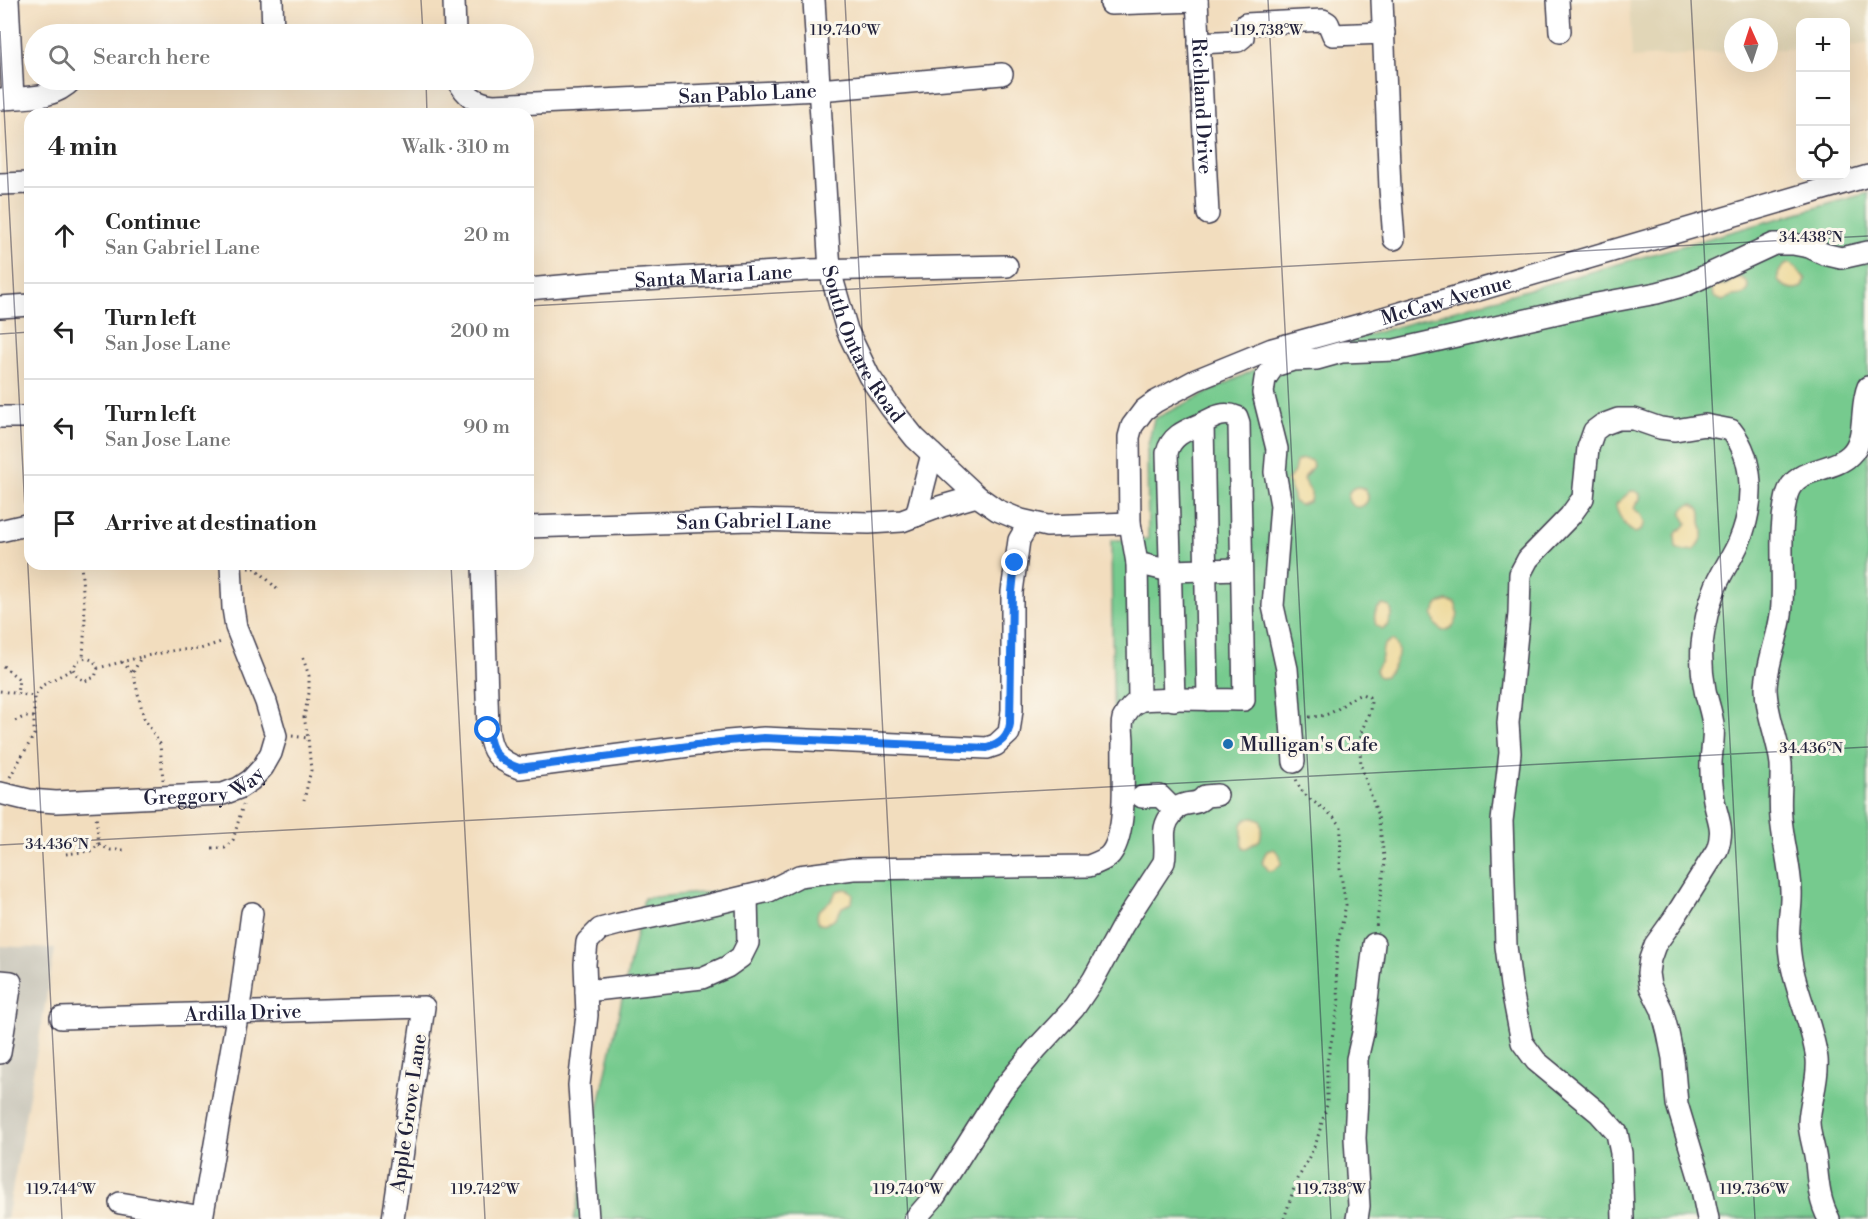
<!DOCTYPE html>
<html lang="en">
<head>
<meta charset="utf-8">
<style>
	:root { --surface:#fff; --page:#f6f6f6; --text:#222; --muted:#767676; --line:#e0e0e0 }
	body { margin:0; font-family:"Libre Bodoni",serif; background:var(--page); color:var(--text) }
	.controls { position:absolute; right:18px; top:18px; display:grid; overflow:hidden; border-radius:12px; box-shadow:0 6px 24px #0002 }
	.controls button { width:54px; height:54px; display:grid; place-items:center; padding:0; border:0; border-bottom:2px solid var(--line); background:var(--surface); color:var(--text); font:30px sans-serif }
	.compass { position:absolute; left:1724px; top:18px; width:54px; height:54px; border-radius:50%; background:var(--surface); box-shadow:0 6px 24px #0002; rotate:357deg }
	.stop { position:absolute; width:18px; height:18px; margin:-14px; border:4px solid #1a73e8; border-radius:50%; background:#fff }
	.stop.end { background:#1a73e8; border-color:#fff; box-shadow:0 2px 6px #0008 }
	.list { margin:0; padding:0; list-style:none }
	h2 { display:flex; justify-content:space-between; align-items:center; height:78px; margin:0; padding:0 24px; font-size:26px }
	h2 small { font-size:20px; font-weight:400; color:var(--muted) }
	.list li { display:grid; grid-template-columns:39px 1fr auto; gap:18px; align-items:center; box-sizing:border-box; height:96px; padding:0 24px; border-top:2px solid var(--line) }
	.list b { display:block; font-size:22px; white-space:nowrap }
	.list p { margin:0; font-size:20px; white-space:nowrap; color:var(--muted) }
	.list em { font-size:20px; font-style:normal; color:var(--muted) }
	.icon { flex:none; width:33px; height:33px; fill:none; stroke:currentColor; stroke-width:2; stroke-linecap:round; stroke-linejoin:round }
	.map { position:relative; flex:none; width:1868px; height:1219px; overflow:hidden }
	.search { position:absolute; background:var(--surface); box-shadow:0 6px 24px #0002; left:24px; top:24px; width:510px; height:66px; display:flex; align-items:center; gap:15px; box-sizing:border-box; padding:0 21px; border-radius:33px; color:var(--muted); font-size:22px }
	.panel { position:absolute; background:var(--surface); box-shadow:0 6px 24px #0002; left:24px; top:108px; width:510px; height:462px; border-radius:18px }
	.map>svg:first-child { display:block }
	.built { fill:#e1d6b7 }
	.industrial { fill:#c7c4b8 }
	.green { fill:#76ca8e; stroke:#4c7664; stroke-width:1.5 }
	.sand { fill:#eeda9e; stroke:#887e6c; stroke-width:1.5 }
	.lines { fill:none; stroke-linecap:round; stroke-linejoin:round }
	.minor-casing { stroke:#413e4f; stroke-width:24 }
	.path { stroke:#413e4f; stroke-width:3; stroke-dasharray:1.5 4.5; stroke-linecap:butt }
	.minor { stroke:#fff; stroke-width:21 }
	.route { stroke:#1a73e8; stroke-width:8 }
	.ticks { fill:none; stroke:#22223b; stroke-width:1.5; stroke-opacity:0.45 }
	.poi-dot { fill:#1f6fb2; stroke:#fbf7ec; stroke-width:2 }
	.labels { text-anchor:middle; stroke-width:6; stroke-linejoin:round; paint-order:stroke }
	.street-label { font-size:20px; fill:#22223b; stroke:#fbf7ec }
	.poi-label { font-size:20px; fill:#22223b; stroke:#fbf7ec; text-anchor:start }
	.ticks-label { font-size:15px; text-anchor:middle; fill:#22223b; stroke:#fbf7ec; stroke-width:6; stroke-linejoin:round; paint-order:stroke }
</style>
</head>
<body>
<div class="map">
<svg width="1868" height="1219" viewBox="0 0 1868 1219">
	<rect width="100%" height="100%" fill="#fbf7ec"/>
	<filter id="ink" filterUnits="userSpaceOnUse"><feTurbulence type="fractalNoise" baseFrequency=".0167" numOctaves="2"/><feDisplacementMap in="SourceGraphic" scale="12" xChannelSelector="R" yChannelSelector="G"/><feConvolveMatrix kernelMatrix="1 2 1 2 8 2 1 2 1" color-interpolation-filters="sRGB"/></filter>
	<filter id="wash" filterUnits="userSpaceOnUse"><feTurbulence type="fractalNoise" baseFrequency=".008" numOctaves="4" result="noise"/><feDisplacementMap in="SourceGraphic" scale="24" xChannelSelector="R" yChannelSelector="G"/><feGaussianBlur stdDeviation="1.35" result="paint"/><feColorMatrix in="noise" values="0 0 0 0 0 0 0 0 0 0 0 0 0 0 0 0 0 1.4 0 .05"/><feComposite in="paint" operator="in"/></filter>
	<g filter="url(#wash)">
		<rect width="100%" height="100%" fill="#f2ddbe"/>
		<path class="built" d="M1629,0H1868V44L1846,46V22H1800V48L1769,50V27H1733V52L1632,58Z"/>
		<path class="industrial" d="M0,946L55,949L7,1219H0Z"/>
		<path class="green" d="M1868,193V1219H574L644,898L1115,856L1111,540L1148,539L1147,449L1154,419L1266,364Z"/>
		<g class="sand">
			<path d="M1787,264H1791L1806,279L1803,287C1794,291 1785,288 1778,281C1777,274 1780,268 1787,264Z"/>
			<path d="M1736,278H1742L1747,282L1749,289C1743,298 1738,294 1730,297C1728,298 1726,300 1723,301L1715,298L1711,291L1714,285H1726Z"/>
			<path d="M1302,459L1309,460L1312,462L1313,466L1303,479C1307,489 1315,490 1309,502L1300,505C1292,503 1294,499 1292,492C1291,488 1288,485 1287,481L1294,472L1296,462Z"/>
			<circle cx="1358" cy="497" r="10"/>
			<path d="M1631,491H1635L1640,494V499L1634,508L1635,510L1640,513L1645,523L1640,531L1635,533C1627,530 1616,513 1616,504Z"/>
			<path d="M1693,504C1702,508 1701,513 1701,521C1701,525 1703,528 1703,531C1704,538 1698,546 1694,550L1683,551L1676,548L1675,536C1677,529 1684,530 1687,523L1682,514C1684,507 1687,505 1693,504Z"/>
			<path d="M1447,601L1455,603C1461,614 1457,628 1443,631L1436,625L1433,615L1438,604Z"/>
			<path d="M1383,605L1390,607L1392,613L1387,626L1382,629L1376,625C1373,616 1374,609 1383,605Z"/>
			<path d="M1393,640C1404,651 1395,666 1386,676L1380,677L1377,675L1375,670C1377,667 1379,664 1381,661C1384,650 1379,645 1393,640Z"/>
			<path d="M1249,818H1254L1261,821L1262,829L1260,840L1245,849C1240,844 1242,842 1242,835C1242,827 1240,822 1249,818Z"/>
			<path d="M1274,849L1280,855L1281,864L1274,870L1269,871L1262,862L1264,856L1267,851Z"/>
			<path d="M844,889L849,890L853,894L852,903L842,907C836,923 813,935 818,911L831,901L837,891Z"/>
		</g>
	</g>
	<g filter="url(#ink)">
		<g class="lines">
			<g class="minor-casing">
				<g id="minor">
					<path d="M8,0L13,98"/>
					<path d="M272,0L273,34"/>
					<path d="M454,0L455,34"/>
					<path id="s1" d="M814,0L830,271L847,330L869,376L891,408L915,438L977,496L997,510L1021,520L1047,526L1130,523"/>
					<path id="s2" d="M1197,0L1208,214"/>
					<path d="M1382,0L1390,188L1394,239"/>
					<path d="M1558,0L1560,31"/>
					<path d="M1111,4L1197,1"/>
					<path d="M1199,43L1238,41L1243,37V28L1246,24L1323,20L1328,23L1333,35L1384,33"/>
					<path id="s3" d="M458,80C465,95 476,103 493,105L819,90L1002,74"/>
					<path d="M0,99C26,97 53,100 72,80"/>
					<path d="M0,184L30,183"/>
					<path id="s4" d="M528,289L594,283L809,270L1007,266"/>
					<path d="M0,307L30,305"/>
					<path d="M0,417H30"/>
					<path d="M916,516L932,454"/>
					<path id="s5" d="M528,527L751,520L869,523L902,521L942,506L977,496"/>
					<path d="M0,531L30,524"/>
					<path d="M1137,563L1139,700"/>
					<path d="M483,564L488,730C491,752 497,760 519,768L728,741L764,738L987,748L996,745L1009,733L1012,710V592L1019,540L1029,523"/>
					<path id="s6" d="M1241,569L1170,571L1137,563L1130,523L1129,437L1132,426L1144,410L1155,402L1196,380L1272,349L1366,323L1868,176"/>
					<path d="M1174,700L1167,453C1171,435 1187,430 1203,423"/>
					<path d="M1294,762L1287,669L1273,606L1281,505L1275,472L1277,449L1263,393L1265,379L1274,366L1293,360L1317,359L1342,352L1395,350L1597,304L1657,293L1686,285L1774,244H1793L1809,247L1824,254L1841,258L1868,252"/>
					<path id="s7" d="M0,793L29,800L56,802L223,794L239,788L251,780L263,767L271,753L276,736L266,702L236,627L233,608L231,564"/>
					<path d="M1142,797L1160,796L1175,811"/>
					<path d="M0,981L11,982L0,1053"/>
					<path d="M586,991L702,978L727,967L741,957L748,943L747,896"/>
					<path id="s8" d="M61,1018L424,1007L393,1219"/>
					<path d="M120,1203L202,1217"/>
					<path d="M202,1219L241,994L252,913"/>
					<path d="M588,1219L579,1085L587,1015L585,964L587,942L600,929L619,924L705,906L769,891L799,876L853,869L1089,866C1097,863 1108,859 1112,852C1128,828 1122,771 1123,742C1123,735 1121,726 1123,719C1126,713 1131,705 1138,702C1146,697 1228,700 1244,700L1239,423L1237,417C1224,411 1214,417 1203,423L1208,700"/>
					<path d="M915,1219L935,1196L1002,1090L1037,1048L1074,1008L1093,980L1123,925L1164,862C1168,842 1158,830 1173,813C1174,811 1178,806 1180,806C1190,801 1197,806 1205,796L1217,795"/>
					<path d="M1357,1219L1359,1206L1355,1138L1357,1097V1059L1363,1033L1374,944"/>
					<path d="M1623,1219L1621,1153L1617,1133L1599,1113L1536,1061L1522,1042L1511,985L1506,946L1502,821L1510,753L1508,723L1519,614L1520,574L1528,559L1570,516L1583,498L1588,448L1594,431L1602,425L1618,419H1634L1660,428L1675,430L1705,425L1731,430C1756,461 1754,507 1739,542C1732,559 1720,573 1714,591C1708,607 1704,627 1702,644C1701,659 1702,675 1705,690C1707,701 1712,713 1713,725C1715,740 1710,755 1711,770C1711,778 1712,786 1713,793C1715,817 1726,825 1717,850L1673,920L1655,945L1650,959L1648,973L1650,986L1662,1010L1668,1033L1673,1058L1677,1104L1700,1180L1708,1219"/>
					<path d="M1829,1219C1819,1201 1818,1182 1816,1162C1815,1149 1809,1135 1809,1122C1810,1101 1819,1080 1817,1059C1812,1020 1791,984 1789,944C1787,926 1792,908 1791,890C1790,866 1783,842 1781,818C1779,800 1782,782 1781,764C1778,738 1766,714 1766,688C1767,659 1781,633 1782,604C1784,567 1778,531 1787,495C1795,466 1832,473 1850,455C1868,438 1859,408 1868,387"/>
				</g>
			</g>
			<g class="path">
				<path d="M81,564L85,618L83,659"/>
				<path d="M248,568H256L279,591"/>
				<path d="M303,658L309,676V693L304,717L308,738"/>
				<path d="M122,662L133,673"/>
				<path d="M3,666L19,679L17,694"/>
				<path d="M98,668L95,677L85,681L78,677L73,669L77,661L87,658L94,661L98,668L141,657"/>
				<path d="M0,691L34,696"/>
				<path d="M1309,717C1340,716 1338,703 1362,694L1369,697L1371,702L1370,710L1361,733L1360,750L1361,766L1378,816L1385,863L1376,928"/>
				<path d="M15,721L24,717H35"/>
				<path d="M292,736L308,738L311,770L304,800"/>
				<path d="M10,777L34,735V697L43,685L73,669"/>
				<path d="M163,780L160,744L144,718L133,673L141,657L176,650L200,649L224,641"/>
				<path d="M99,845L111,850H128"/>
				<path d="M212,848H225L233,840L243,805"/>
				<path d="M66,854L90,851L99,845L96,816"/>
				<path d="M1284,1219L1295,1185L1316,1143L1327,1105V1063L1339,1002L1336,970L1337,947L1346,905L1340,869L1341,826C1328,806 1301,801 1296,778"/>
			</g>
			<use href="#minor" class="minor"/>
		</g>
	</g>
	<g class="lines" filter="url(#ink)">
		<path class="route" d="M488,730C491,752 497,760 519,768L728,741L764,738L987,748C1000,744 1008,738 1010,724L1012,592L1015,563"/>
	</g>
	<path class="ticks" d="M421,0L423,34M845,0L908,1219M1268,0L1331,1219M1691,0L1755,1219M0,31L62,1219M426,80L427,114M528,306L1868,236M0,334L30,332M451,564L485,1219M0,845L1868,747"/>
	<circle class="poi-dot" cx="1228" cy="744" r="6"/>
	<g class="labels">
		<g class="street-label">
			<text dy="7" stroke="none"><textPath href="#s3" startOffset="300">San Pablo Lane</textPath></text>
			<text dy="7" stroke="none"><textPath href="#s2" startOffset="106">Richland Drive</textPath></text>
			<text dy="7" stroke="none"><textPath href="#s4" startOffset="186">Santa Maria Lane</textPath></text>
			<text dy="7" stroke="none"><textPath href="#s6" startOffset="586">McCaw Avenue</textPath></text>
			<text dy="7" stroke="none"><textPath href="#s1" startOffset="352">South Ontare Road</textPath></text>
			<text dy="7" stroke="none"><textPath href="#s5" startOffset="226">San Gabriel Lane</textPath></text>
			<text dy="7" stroke="none"><textPath href="#s7" startOffset="207">Greggory Way</textPath></text>
			<text dy="7" stroke="none"><textPath href="#s8" startOffset="182">Ardilla Drive</textPath></text>
			<text transform="translate(408 1113) rotate(-82)" y="7">Apple Grove Lane</text>
		</g>
		<g class="poi-label">
			<text x="1240" y="751">Mulligan's Cafe</text>
		</g>
	</g>
	<g class="ticks-label">
		<text x="845" y="35">119.740°W</text>
		<text x="1268" y="35">119.738°W</text>
		<text x="1811" y="242">34.438°N</text>
		<text x="1811" y="753">34.436°N</text>
		<text x="57" y="849">34.436°N</text>
		<text x="61" y="1194">119.744°W</text>
		<text x="485" y="1194">119.742°W</text>
		<text x="908" y="1194">119.740°W</text>
		<text x="1331" y="1194">119.738°W</text>
		<text x="1754" y="1194">119.736°W</text>
	</g>
</svg>
<div class="controls">
<button>+</button>
<button>−</button>
<button><svg class="icon" aria-label="locate" viewBox="0 0 24 24"><circle cx="12" cy="12" r="6"/><path d="M12 2v4M12 18v4M2 12h4M18 12h4"/></svg></button>
</div>
<svg class="compass" viewBox="-18 -18 36 36"><path d="M0-13l5 13h-10z" fill="#e53935"/><path d="M0 13l5-13h-10z" fill="#767676"/></svg>
<div class="stop" style="left:488px;top:730px"></div>
<div class="stop end" style="left:1015px;top:563px"></div>
<div class="search"><svg class="icon" aria-label="search" viewBox="0 0 24 24"><circle cx="10" cy="10" r="6"/><path d="M15 15l6 6"/></svg>Search here</div>
<section class="panel">
<h2>4 min<small>Walk · 310 m</small></h2>
<ul class="list">
<li><svg class="icon" aria-label="ahead" viewBox="0 0 24 24"><path d="M12 20V5M6 11l6-6 6 6"/></svg><div><b>Continue</b><p>San Gabriel Lane</p></div><em>20 m</em></li>
<li><svg class="icon" aria-label="left" viewBox="0 0 24 24"><path d="M17 20v-9H6M10 6l-5 5 5 5"/></svg><div><b>Turn left</b><p>San Jose Lane</p></div><em>200 m</em></li>
<li><svg class="icon" aria-label="left" viewBox="0 0 24 24"><path d="M17 20v-9H6M10 6l-5 5 5 5"/></svg><div><b>Turn left</b><p>San Jose Lane</p></div><em>90 m</em></li>
<li><svg class="icon" aria-label="arrive" viewBox="0 0 24 24"><path d="M6 21V4h12l-3 4 3 4H6"/></svg><div><b>Arrive at destination</b></div></li>
</ul>
</section>
</div>
</body>
</html>
